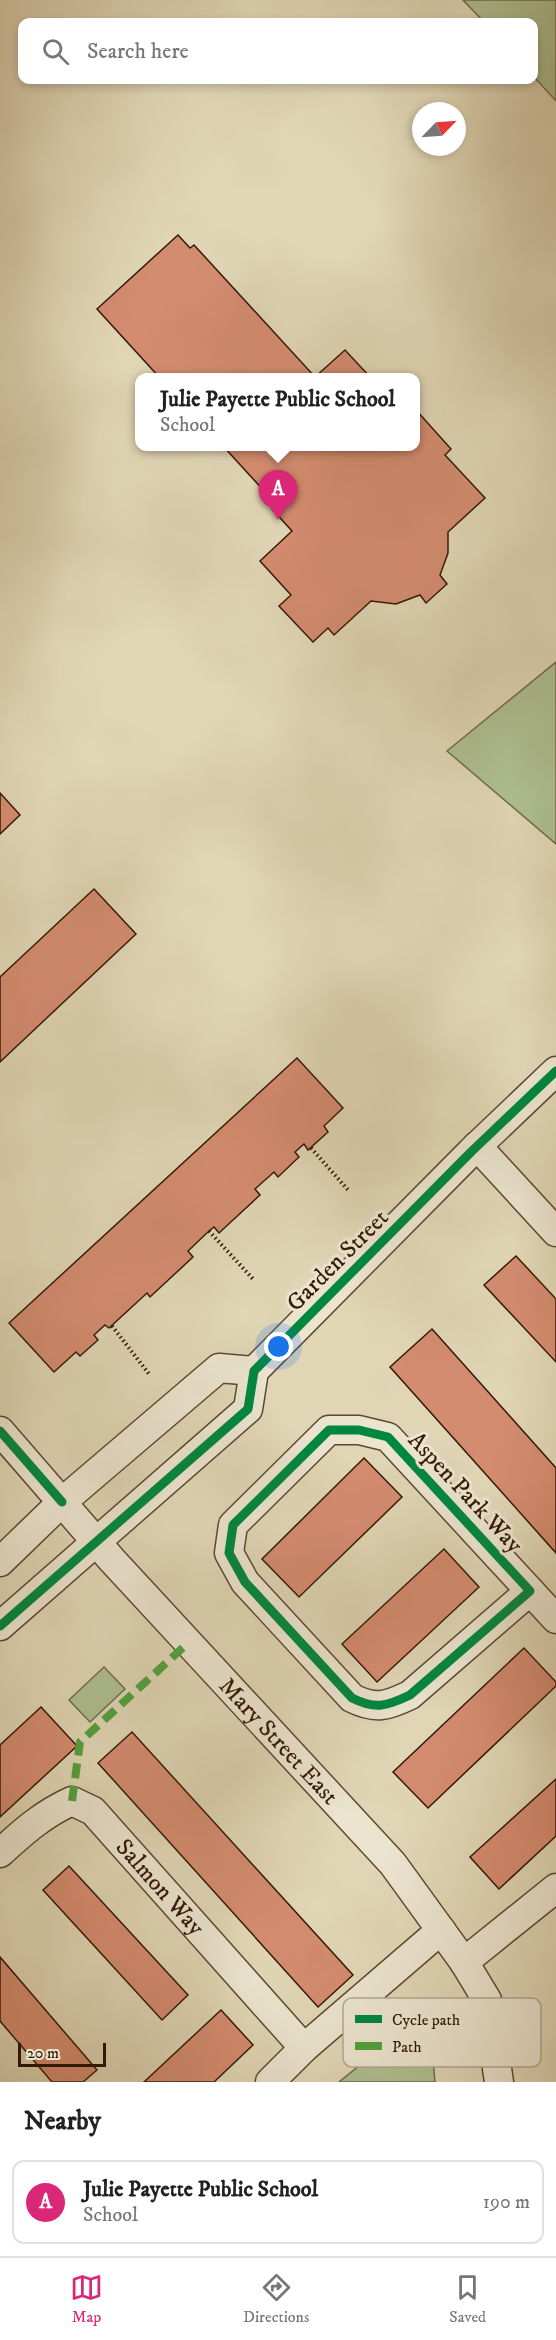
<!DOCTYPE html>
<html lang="en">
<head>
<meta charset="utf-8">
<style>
	:root { --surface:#fff; --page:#f6f6f6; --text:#222; --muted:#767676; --line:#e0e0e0; --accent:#db2777 }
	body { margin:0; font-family:"IM FELL DW Pica",serif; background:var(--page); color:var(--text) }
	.compass { position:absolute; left:412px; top:102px; width:54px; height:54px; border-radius:50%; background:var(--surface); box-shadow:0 3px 9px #0003; rotate:65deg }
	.scale { position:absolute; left:18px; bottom:15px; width:88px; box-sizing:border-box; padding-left:6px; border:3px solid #341905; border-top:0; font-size:16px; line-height:21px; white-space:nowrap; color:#341905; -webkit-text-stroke:4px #ebe4cf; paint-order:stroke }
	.you { position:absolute; left:279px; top:1347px; width:21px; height:21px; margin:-15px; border:4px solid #fff; border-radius:50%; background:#1a73e8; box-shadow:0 0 0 9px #1a73e833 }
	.badge { display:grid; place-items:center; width:39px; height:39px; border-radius:50%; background:var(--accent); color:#fff; font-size:20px; font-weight:700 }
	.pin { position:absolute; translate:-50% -50px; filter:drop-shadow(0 2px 3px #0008) }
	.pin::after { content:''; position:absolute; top:32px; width:21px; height:18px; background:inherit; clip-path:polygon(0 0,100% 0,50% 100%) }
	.popup { position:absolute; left:135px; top:373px; width:285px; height:78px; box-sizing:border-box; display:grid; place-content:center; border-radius:12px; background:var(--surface); filter:drop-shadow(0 2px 4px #0005); font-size:20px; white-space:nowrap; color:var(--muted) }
	.popup b { font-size:22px; color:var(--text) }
	.popup::after { content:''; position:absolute; left:50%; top:100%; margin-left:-12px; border:12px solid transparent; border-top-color:var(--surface) }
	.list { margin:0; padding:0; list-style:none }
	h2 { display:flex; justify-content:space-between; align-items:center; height:78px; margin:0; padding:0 24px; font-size:26px }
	h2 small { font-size:20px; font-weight:400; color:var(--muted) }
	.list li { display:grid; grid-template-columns:39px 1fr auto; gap:18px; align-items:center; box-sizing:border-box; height:84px; margin:0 12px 12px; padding:0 12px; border:2px solid var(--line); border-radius:12px }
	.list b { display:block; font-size:22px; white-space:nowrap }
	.list p { margin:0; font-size:20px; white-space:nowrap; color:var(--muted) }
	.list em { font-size:20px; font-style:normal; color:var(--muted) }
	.icon { flex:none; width:33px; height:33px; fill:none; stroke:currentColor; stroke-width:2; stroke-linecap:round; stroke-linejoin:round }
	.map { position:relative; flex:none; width:556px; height:2082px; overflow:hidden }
	.search { position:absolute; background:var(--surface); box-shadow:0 3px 9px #0003; left:18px; right:18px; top:18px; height:66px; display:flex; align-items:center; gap:15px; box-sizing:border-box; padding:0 21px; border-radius:12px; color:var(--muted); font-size:22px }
	.sheet { height:174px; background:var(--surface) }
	nav { display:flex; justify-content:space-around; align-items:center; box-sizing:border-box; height:84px; border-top:2px solid var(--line); background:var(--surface); font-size:16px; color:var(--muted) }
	nav a { display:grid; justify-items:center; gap:3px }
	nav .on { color:var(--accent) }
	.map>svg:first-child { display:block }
	.green { fill:#aebf91; stroke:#716c4b; stroke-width:1.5 }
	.building { fill:#d48c70; stroke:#341905; stroke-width:1.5 }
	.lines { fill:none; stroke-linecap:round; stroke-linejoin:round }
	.minor-casing { stroke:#5f4831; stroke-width:31 }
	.path { stroke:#341905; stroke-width:4; stroke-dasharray:1.5 3; stroke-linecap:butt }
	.minor { stroke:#ebe4cf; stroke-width:28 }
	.quiet { stroke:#53a13d; stroke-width:8; stroke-dasharray:15 8; stroke-linecap:butt }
	.cycleway-casing { stroke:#ebe4cf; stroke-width:13 }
	.cycleway { stroke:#00873e; stroke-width:9 }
	.labels { text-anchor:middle; stroke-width:6; stroke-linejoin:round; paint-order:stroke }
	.street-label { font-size:24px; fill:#341905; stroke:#ebe4cf }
	.key { fill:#ebe4cf; stroke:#b4a792; stroke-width:1.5 }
	.key-label { font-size:16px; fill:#341905 }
</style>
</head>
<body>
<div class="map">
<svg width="556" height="2082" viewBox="0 0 556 2082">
	<rect width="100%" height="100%" fill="#e0d6b5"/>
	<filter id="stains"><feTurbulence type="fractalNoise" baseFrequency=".00333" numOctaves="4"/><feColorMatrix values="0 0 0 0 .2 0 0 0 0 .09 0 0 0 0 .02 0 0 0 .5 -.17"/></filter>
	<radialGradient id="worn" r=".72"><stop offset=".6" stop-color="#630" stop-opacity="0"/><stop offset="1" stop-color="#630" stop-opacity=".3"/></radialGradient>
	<g class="green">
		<path d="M463,0H556V101L534,77V22H484Z"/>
		<path d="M556,662V844L447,751Z"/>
		<path d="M104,1667L125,1689L90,1722L69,1700Z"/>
		<path d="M418,2018L430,2028L435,2082H339Z"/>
	</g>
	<g class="building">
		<path d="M178,235L190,248L194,245L315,377L345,350L371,378H160L97,309Z"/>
		<path d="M416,410L451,449L445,455L485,498L448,532V553L440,575L447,584L426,603L420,595L396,604L371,601L334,635L328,628L313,642L279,606L291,595L260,561L292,531L272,509L277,505L223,446H416Z"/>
		<path d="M0,793L20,815L0,834Z"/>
		<path d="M94,889L136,934L0,1062V977Z"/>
		<path d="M297,1058L343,1108L324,1126L328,1132L308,1150L304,1144L295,1152L299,1157L278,1177L274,1172L255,1189L260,1195L219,1233L214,1227L209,1231L188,1251L193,1257L150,1297L147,1293L109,1328L105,1325L94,1335L98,1340L80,1356L76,1352L54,1372L9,1323Z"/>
		<path d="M516,1256L556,1299V1362L484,1285Z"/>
		<path d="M432,1329L556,1468V1553L390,1367Z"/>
		<path d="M364,1458L402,1497L299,1597L262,1559Z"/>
		<path d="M444,1549L479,1587L377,1682L342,1644Z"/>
		<path d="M524,1648L556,1682V1686L428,1808L393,1772Z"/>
		<path d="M41,1707L77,1746L0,1817V1745Z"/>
		<path d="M132,1732L353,1975L318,2007L98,1763Z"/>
		<path d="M556,1779V1836L499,1889L470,1857Z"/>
		<path d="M69,1866L188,1995L162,2020L43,1890Z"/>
		<path d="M0,1957L97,2070L83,2082H52L0,2021Z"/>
		<path d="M221,2010L253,2045L214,2082H144Z"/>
	</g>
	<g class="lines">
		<g class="minor-casing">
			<g id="minor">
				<path d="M477,1146L556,1232"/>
				<path d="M329,1430H359L388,1437L530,1591L410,1695C387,1706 376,1710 352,1698L245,1582L229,1553L233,1525Z"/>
				<path id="s1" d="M0,1431L112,1560L393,1864L464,1962L487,2000L499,2082"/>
				<path d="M0,1562L62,1502L219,1368L254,1371"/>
				<path d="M530,1591L556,1619"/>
				<path d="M0,1626L248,1409L254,1371L471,1152L556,1071"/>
				<path id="s2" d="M0,1853C23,1832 43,1814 72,1801L93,1811L304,2048"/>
				<path d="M464,1962L556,1888"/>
				<path d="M270,2082L304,2048L441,1930"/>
			</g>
		</g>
		<g class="path">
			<path d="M311,1148L349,1191"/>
			<path d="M209,1231L253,1279"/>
			<path d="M112,1326L149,1374"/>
		</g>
		<use href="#minor" class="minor"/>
		<path class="quiet" d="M72,1801L80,1742L188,1643"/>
		<g class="cycleway-casing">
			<g id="cycleway">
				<path d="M329,1430H359L388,1437L530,1591L410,1695C387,1706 376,1710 352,1698L245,1582L229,1553L233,1525Z"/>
				<path d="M0,1431L62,1502"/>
				<path d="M0,1626L248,1409L254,1371L471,1152L556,1071"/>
			</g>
		</g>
		<use href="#cycleway" class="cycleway"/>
	</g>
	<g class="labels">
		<g class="street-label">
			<text transform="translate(337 1260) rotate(-45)" y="8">Garden Street</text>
			<text transform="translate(466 1492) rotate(47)" y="8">Aspen Park Way</text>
			<text dy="8" stroke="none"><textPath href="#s1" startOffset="417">Mary Street East</textPath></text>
			<text dy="8" stroke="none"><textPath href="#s2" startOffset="214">Salmon Way</textPath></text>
		</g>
	</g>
	<rect x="343" y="1998" width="198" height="69" rx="9" class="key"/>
	<rect x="355" y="2015" width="27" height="8" fill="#00873e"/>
	<rect x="355" y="2042" width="27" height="8" fill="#53a13d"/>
	<g class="key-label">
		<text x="392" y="2025">Cycle path</text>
		<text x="392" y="2052">Path</text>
	</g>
	<rect width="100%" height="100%" filter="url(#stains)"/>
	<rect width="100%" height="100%" fill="url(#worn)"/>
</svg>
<svg class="compass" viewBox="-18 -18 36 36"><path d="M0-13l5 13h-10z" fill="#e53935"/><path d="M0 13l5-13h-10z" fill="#767676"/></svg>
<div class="scale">20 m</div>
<div class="you"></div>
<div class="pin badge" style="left:278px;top:520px">A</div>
<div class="popup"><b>Julie Payette Public School</b>School</div>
<div class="search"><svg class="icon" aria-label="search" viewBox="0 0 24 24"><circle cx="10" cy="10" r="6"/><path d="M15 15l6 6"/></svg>Search here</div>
</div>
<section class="sheet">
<h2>Nearby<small></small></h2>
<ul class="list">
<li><span class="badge">A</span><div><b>Julie Payette Public School</b><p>School</p></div><em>190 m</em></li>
</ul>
</section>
<nav>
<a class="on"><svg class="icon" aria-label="map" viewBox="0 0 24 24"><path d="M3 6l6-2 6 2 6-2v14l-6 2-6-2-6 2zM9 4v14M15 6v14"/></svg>Map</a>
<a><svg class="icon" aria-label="directions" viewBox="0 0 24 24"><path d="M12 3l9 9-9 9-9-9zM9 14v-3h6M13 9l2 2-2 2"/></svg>Directions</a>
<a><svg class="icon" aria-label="saved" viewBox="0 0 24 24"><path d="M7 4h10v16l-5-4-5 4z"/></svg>Saved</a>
</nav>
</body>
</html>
